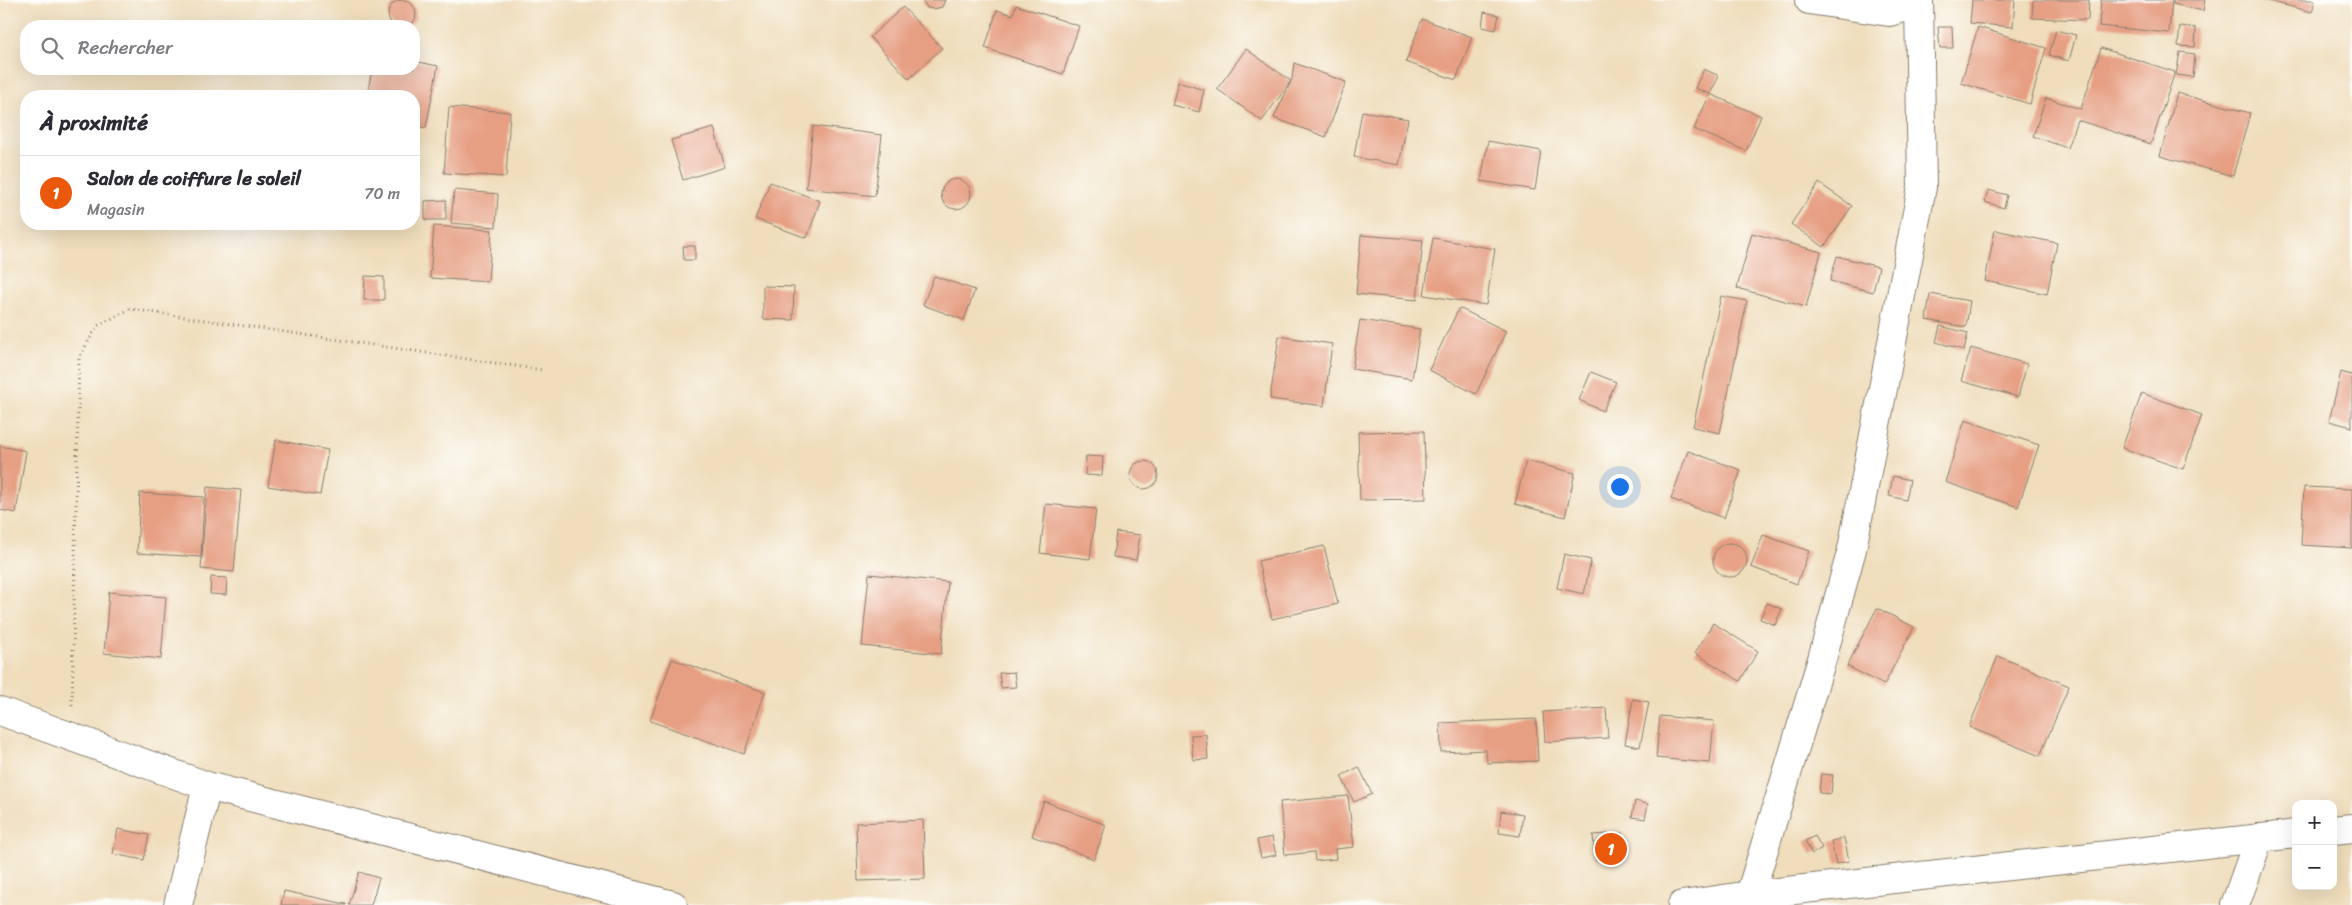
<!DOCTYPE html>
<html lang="fr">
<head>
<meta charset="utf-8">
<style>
	:root { --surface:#fff; --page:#f2f2f3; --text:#2b2b33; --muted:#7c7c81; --line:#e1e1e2; --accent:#ea580c }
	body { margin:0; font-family:Sriracha,sans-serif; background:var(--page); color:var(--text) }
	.controls { position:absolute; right:15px; bottom:15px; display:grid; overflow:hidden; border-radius:10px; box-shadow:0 5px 20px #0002 }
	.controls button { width:45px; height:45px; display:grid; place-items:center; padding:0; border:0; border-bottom:1px solid var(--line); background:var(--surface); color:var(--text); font:25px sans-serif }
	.you { position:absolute; left:1619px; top:486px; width:18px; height:18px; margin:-12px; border:4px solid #fff; border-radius:50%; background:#1a73e8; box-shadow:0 0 0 8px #1a73e833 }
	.badge { display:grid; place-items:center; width:32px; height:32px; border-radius:50%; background:var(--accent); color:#fff; font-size:16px; font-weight:700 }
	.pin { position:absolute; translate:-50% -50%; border:2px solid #fff; box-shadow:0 1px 5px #0006 }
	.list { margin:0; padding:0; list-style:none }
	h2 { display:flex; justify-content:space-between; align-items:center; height:65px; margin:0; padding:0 20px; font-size:21px }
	h2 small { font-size:16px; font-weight:400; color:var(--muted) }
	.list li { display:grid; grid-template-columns:32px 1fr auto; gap:15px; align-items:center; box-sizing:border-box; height:75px; padding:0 20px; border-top:1px solid var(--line) }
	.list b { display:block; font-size:19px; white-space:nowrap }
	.list p { margin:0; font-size:16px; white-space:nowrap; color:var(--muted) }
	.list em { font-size:16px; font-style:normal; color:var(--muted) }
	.icon { flex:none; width:28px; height:28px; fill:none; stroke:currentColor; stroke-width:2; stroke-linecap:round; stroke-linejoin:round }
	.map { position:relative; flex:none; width:2352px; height:905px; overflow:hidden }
	.search { position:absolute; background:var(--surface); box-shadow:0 5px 20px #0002; left:20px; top:20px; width:400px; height:55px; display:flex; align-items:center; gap:12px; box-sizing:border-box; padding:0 18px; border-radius:20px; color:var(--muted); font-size:19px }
	.panel { position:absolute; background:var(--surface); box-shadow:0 5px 20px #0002; left:20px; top:90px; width:400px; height:140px; border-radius:20px }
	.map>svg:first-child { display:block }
	.building { fill:#e69f83 }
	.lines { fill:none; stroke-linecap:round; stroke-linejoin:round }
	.minor-casing { stroke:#867c6c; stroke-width:30 }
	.path { stroke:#867c6c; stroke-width:3; stroke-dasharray:1 4; stroke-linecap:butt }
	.minor { stroke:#fff; stroke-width:28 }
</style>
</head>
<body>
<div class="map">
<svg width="2352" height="905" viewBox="0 0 2352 905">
	<rect width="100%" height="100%" fill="#fdfcf7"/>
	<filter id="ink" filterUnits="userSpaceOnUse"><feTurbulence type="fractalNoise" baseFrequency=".02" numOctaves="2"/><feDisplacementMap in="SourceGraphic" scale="10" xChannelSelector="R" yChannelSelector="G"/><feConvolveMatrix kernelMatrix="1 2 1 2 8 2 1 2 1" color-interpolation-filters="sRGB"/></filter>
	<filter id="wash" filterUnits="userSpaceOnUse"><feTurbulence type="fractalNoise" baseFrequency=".0096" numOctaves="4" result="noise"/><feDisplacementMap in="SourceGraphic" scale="20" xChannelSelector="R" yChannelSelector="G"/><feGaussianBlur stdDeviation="1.12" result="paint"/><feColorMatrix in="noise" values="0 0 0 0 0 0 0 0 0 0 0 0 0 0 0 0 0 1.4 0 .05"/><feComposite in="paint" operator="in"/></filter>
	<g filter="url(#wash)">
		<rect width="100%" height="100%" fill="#efddbb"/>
		<g id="blocks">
			<g class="building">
				<circle cx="402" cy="14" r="14"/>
				<path d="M922,0H945L942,7L934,9L927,8Z"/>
				<path d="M1972,0H2015L2013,27L1970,23Z"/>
				<path d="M2033,0H2089L2088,20L2032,18Z"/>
				<path d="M2101,0H2172L2169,33L2099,26Z"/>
				<path d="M2174,0H2205L2203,11L2173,4Z"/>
				<path d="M2264,0H2315L2312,12Z"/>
				<path d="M1016,5L1079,26L1063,74L985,48L997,10L1013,15Z"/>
				<path d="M903,7L942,48L909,79L870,37Z"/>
				<path d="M1484,12L1499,15L1496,30L1482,27Z"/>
				<path d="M1422,19L1472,37L1456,80L1406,62Z"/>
				<path d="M2180,26L2196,28L2195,47L2178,46Z"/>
				<path d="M1938,27H1952L1953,48H1940Z"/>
				<path d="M1978,27L2046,48L2030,104L1961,83Z"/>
				<path d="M2056,30L2076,35L2069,61L2049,55Z"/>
				<path d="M2101,48L2175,72L2151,144L2077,120L2067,148L2033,136L2046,98L2081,109Z"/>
				<path d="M1246,49L1291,81L1262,121L1217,89Z"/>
				<path d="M2180,52L2195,54L2193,77L2176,75Z"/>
				<path d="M414,61L438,66L426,128L414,126V96H367L372,69H414Z"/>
				<path d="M1294,63L1346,82L1326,137L1274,118L1292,79Z"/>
				<path d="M1704,69L1719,76L1710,94L1695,88Z"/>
				<path d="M1178,82L1204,90L1199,112L1172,105Z"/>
				<path d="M2177,93L2250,113L2233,176L2160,156Z"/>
				<path d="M1710,94L1761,116L1746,151L1694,129Z"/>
				<path d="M449,107L510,112L506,177L444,173Z"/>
				<path d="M1362,111L1408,119L1399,165L1354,157Z"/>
				<path d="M813,126L882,135L875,196L806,188Z"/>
				<path d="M714,128L725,167L683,180L671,140Z"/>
				<path d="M1488,141L1541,151L1535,190L1481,181Z"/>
				<circle cx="956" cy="194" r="15"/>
				<path d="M770,182L820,201L807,238L755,219Z"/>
				<path d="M1819,183L1852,206L1824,247L1791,224Z"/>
				<path d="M454,190L498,194L496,227L451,223Z"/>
				<path d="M1988,190L2007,195L2004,208L1985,202Z"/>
				<path d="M446,200V220H425V201Z"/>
				<path d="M434,226L492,230L488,282L430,278Z"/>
				<path d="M1995,230L2057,243L2047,294L1985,281Z"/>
				<path d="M1752,233L1821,252L1806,307L1737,288Z"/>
				<path d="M1361,235L1423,240L1417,300L1356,294Z"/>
				<path d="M1433,238L1495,249L1486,305L1424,295Z"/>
				<path d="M683,246H695V260H684Z"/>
				<path d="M1837,256L1879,267L1873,292L1830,281Z"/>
				<path d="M365,276L384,277V300H364Z"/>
				<path d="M934,276L975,290L964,320L923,305Z"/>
				<path d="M763,286L794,287L793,320L763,319Z"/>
				<path d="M1930,294L1970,301L1966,327L1926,320Z"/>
				<path d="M1721,296L1747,301L1720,433L1693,427Z"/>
				<path d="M1459,308L1506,331L1476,394L1429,370Z"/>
				<path d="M1360,320L1420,329L1412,379L1352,369Z"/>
				<path d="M1940,326L1968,333L1964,350L1936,342Z"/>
				<path d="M1279,336L1332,344L1324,406L1270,399Z"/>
				<path d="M1971,348L2027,364L2018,397L1961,381Z"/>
				<path d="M1591,372L1616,382L1603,411L1579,400Z"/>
				<path d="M2341,372L2352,375V427L2329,421Z"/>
				<path d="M2142,393L2202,415L2183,469L2122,448Z"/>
				<path d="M1965,420L2039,445L2018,507L1945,482Z"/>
				<path d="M1424,431L1426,499L1360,500L1358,432Z"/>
				<path d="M276,440L328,450L320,495L268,486Z"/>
				<path d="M0,446L26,451L16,513L0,510Z"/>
				<path d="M1688,451L1741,470L1724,518L1671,499Z"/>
				<path d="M1086,456L1103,457L1102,476L1085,475Z"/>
				<circle cx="1144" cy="475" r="14"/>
				<path d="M1526,461L1575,473L1565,517L1515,504Z"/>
				<path d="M1893,476L1910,480L1906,500L1889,496Z"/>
				<path d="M207,487L241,490L234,572L201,569Z"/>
				<path d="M2304,487L2352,489V548L2301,545Z"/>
				<path d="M140,493L204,497L201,557L137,553Z"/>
				<path d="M1046,504L1096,509L1090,559L1040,553Z"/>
				<path d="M1116,532L1140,535L1136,560L1113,557Z"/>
				<path d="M1763,535L1809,551L1797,584L1751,567Z"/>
				<circle cx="1730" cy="560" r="17"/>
				<path d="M1324,546L1338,604L1272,619L1258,561Z"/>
				<path d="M1564,554L1591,560L1584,594L1557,588Z"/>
				<path d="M869,574L948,582L941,654L862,646Z"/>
				<path d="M211,577L227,578L226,595L210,594Z"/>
				<path d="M109,592L166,597L161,659L104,653Z"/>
				<path d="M1767,603L1782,609L1775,625L1760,619Z"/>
				<path d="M1877,608L1914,627L1884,685L1847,666Z"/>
				<path d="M1713,623L1758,651L1740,681L1695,653Z"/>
				<path d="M1998,656L2069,686L2040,756L1969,727Z"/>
				<path d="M672,659L765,692L744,754L650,721Z"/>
				<path d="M1014,672L1016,687L1001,688L999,673Z"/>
				<path d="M1633,699L1649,702L1640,747L1625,744Z"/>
				<path d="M1606,708L1608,738L1545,742L1543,712Z"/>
				<path d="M1660,716L1714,721L1710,763L1656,758Z"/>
				<path d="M1536,719L1538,761L1487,763L1486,750L1441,752L1440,723Z"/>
				<path d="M1206,734L1208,759L1193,760L1191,735Z"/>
				<path d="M1359,767L1372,794L1354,802L1341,776Z"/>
				<path d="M1821,774L1833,775L1831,794L1819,793Z"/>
				<path d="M1348,796L1354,847L1335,849L1336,859L1315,861L1314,852L1285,855L1280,802Z"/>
				<path d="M1044,801L1106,825L1094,859L1032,836Z"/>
				<path d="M1635,801L1648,804L1645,819L1632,817Z"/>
				<path d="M1501,811L1523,814L1520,836L1499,833Z"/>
				<path d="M923,820L925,879L858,881L856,823Z"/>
				<path d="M118,829L149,835L144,860L113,854Z"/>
				<path d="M1622,833L1624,856L1595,858L1593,835Z"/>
				<path d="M1815,836L1822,848L1812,854L1805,841Z"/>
				<path d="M1272,837L1276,855L1261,858L1257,840Z"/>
				<path d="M1844,838L1849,861L1836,864L1831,841Z"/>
				<path d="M359,872L379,878L371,905H349Z"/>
				<path d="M284,891L346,904V905H281Z"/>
			</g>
		</g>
	</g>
	<g filter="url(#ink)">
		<use href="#blocks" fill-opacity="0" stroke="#867c6c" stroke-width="1"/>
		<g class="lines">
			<g class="minor-casing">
				<g id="minor">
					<path d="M1809,0L1889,12L1919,4"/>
					<path d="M0,711L207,786L673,905"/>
					<path d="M2333,830L2352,828"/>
					<path d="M1750,895L1822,659L1852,549L1922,187L1919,0"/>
					<path d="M178,905L207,786"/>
					<path d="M1682,905L1750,895L2296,834"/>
					<path d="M2235,905L2259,838"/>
				</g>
			</g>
			<path class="path" d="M72,705L79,358L97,326L130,309L542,370"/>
			<use href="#minor" class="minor"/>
		</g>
	</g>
</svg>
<div class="controls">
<button>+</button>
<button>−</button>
</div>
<div class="you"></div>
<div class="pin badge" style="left:1611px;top:849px">1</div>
<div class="search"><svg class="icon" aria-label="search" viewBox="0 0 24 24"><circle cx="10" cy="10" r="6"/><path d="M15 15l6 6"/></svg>Rechercher</div>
<section class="panel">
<h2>À proximité<small></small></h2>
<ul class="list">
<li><span class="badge">1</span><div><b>Salon de coiffure le soleil</b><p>Magasin</p></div><em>70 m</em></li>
</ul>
</section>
</div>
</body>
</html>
